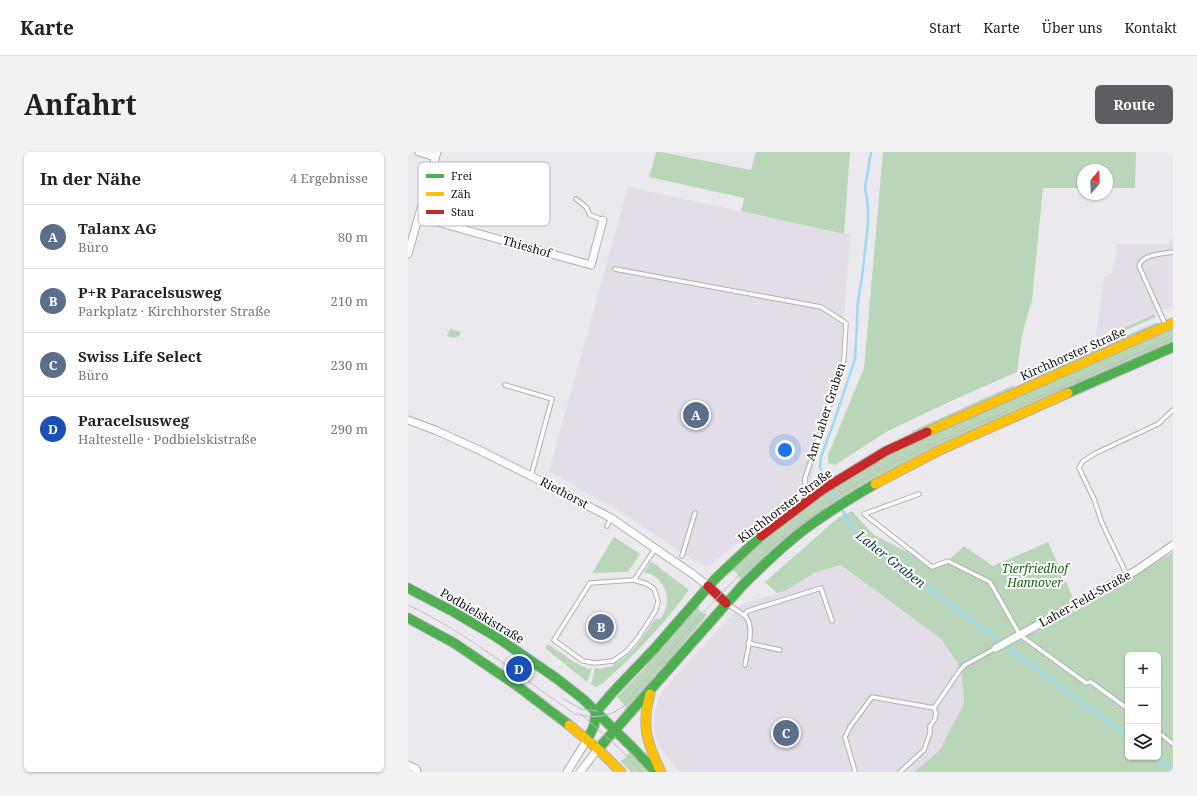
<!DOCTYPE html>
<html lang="de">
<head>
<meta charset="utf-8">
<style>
	:root { --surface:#fff; --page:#f2f2f2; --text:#222; --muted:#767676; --line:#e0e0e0; --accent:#5f5d61 }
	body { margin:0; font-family:"Noto Serif",serif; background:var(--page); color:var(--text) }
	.controls { position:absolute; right:12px; bottom:12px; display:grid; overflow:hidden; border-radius:6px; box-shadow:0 1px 3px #0004 }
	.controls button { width:36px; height:36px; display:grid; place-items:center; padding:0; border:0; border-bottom:1px solid var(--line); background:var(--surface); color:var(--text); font:20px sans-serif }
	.compass { position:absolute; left:669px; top:12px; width:36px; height:36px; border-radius:50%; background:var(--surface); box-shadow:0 1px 3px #0004; rotate:19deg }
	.you { position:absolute; left:377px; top:298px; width:14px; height:14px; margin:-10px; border:3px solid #fff; border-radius:50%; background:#1a73e8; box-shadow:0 0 0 6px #1a73e833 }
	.badge { display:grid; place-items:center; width:26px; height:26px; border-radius:50%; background:var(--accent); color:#fff; font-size:13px; font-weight:700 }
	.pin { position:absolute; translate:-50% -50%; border:2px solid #fff; box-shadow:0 1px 4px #0006 }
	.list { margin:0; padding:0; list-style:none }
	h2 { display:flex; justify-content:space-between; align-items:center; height:52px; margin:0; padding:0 16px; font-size:17px }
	h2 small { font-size:13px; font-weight:400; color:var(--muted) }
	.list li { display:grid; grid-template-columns:26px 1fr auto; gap:12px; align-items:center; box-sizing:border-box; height:64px; padding:0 16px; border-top:1px solid var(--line) }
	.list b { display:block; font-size:15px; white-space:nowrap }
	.list p { margin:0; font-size:13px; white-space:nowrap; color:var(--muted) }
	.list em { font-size:13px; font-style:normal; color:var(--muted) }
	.icon { flex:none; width:22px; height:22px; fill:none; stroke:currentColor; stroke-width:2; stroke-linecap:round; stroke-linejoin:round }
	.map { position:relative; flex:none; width:765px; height:620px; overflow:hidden; border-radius:6px }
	header { display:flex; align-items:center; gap:24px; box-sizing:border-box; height:56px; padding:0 20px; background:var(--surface); border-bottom:1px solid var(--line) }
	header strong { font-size:19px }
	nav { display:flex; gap:22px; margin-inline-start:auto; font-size:14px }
	.intro { display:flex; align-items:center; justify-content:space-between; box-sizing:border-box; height:96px; padding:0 24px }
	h1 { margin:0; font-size:28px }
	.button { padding:10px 18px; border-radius:6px; background:var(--accent); color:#fff; font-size:14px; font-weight:700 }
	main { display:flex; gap:24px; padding:0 24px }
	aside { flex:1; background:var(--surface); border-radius:6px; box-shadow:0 1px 3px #0004 }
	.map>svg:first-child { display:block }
	.built { fill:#e2dde7 }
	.green { fill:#bad6b8; fill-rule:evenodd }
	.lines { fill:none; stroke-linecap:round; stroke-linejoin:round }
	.stream { stroke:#9adaf4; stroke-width:2.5 }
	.lane-casing { stroke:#b0afb2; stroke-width:5.5 }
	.street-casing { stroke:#b0afb2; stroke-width:9 }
	.fast-casing { stroke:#b0afb2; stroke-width:11 }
	.slow-casing { stroke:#b0afb2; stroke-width:11 }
	.jam-casing { stroke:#b0afb2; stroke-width:11 }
	.lane { stroke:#fcfcfc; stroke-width:3.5 }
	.street { stroke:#fcfcfc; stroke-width:7 }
	.fast { stroke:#4caf50; stroke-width:9 }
	.slow { stroke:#ffc107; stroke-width:9 }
	.jam { stroke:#c62828; stroke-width:9 }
	.tram { stroke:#bfbec0; stroke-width:1 }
	.labels { text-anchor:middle; stroke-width:4; stroke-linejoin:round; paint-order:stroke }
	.street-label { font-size:12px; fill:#141215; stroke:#fff }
	.park-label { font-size:12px; font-style:italic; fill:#1b6315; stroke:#fff }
	.water-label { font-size:13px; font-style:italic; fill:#123d4c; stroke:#fff }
	.key { fill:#fff; stroke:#b8b8b9; stroke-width:1 }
	.key-label { font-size:11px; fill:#141215 }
</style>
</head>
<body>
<header>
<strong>Karte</strong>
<nav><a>Start</a><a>Karte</a><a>Über uns</a><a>Kontakt</a></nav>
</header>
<div class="intro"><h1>Anfahrt</h1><a class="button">Route</a></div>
<main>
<aside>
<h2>In der Nähe<small>4 Ergebnisse</small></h2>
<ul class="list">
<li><span class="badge" style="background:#5c6f8a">A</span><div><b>Talanx AG</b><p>Büro</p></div><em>80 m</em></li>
<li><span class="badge" style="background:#5c6f8a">B</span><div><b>P+R Paracelsusweg</b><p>Parkplatz · Kirchhorster Straße</p></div><em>210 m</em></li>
<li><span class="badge" style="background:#5c6f8a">C</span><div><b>Swiss Life Select</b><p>Büro</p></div><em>230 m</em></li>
<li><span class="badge" style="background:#1a4fb4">D</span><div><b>Paracelsusweg</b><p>Haltestelle · Podbielskistraße</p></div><em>290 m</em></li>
</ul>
</aside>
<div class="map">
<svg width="765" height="620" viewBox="0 0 765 620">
	<rect width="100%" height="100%" fill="#ebe9ed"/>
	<g class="built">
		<path d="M220,35L442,83L433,207L401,335L300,415L291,411L278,403L217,363L141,319Z"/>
		<path d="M765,85V153L687,188L696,125L704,122L709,92H760Z"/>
		<path d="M433,413L533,487L549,509L554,525L556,551L531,599L506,620H273L260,606L250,593L246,577V563L251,545L260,532L334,452L377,439L406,421Z"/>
	</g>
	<g class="green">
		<path d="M248,0H253L343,18L348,0H442L436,82L333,59L336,46L241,25Z"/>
		<path d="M475,0H728L727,36H699V18H675V36H635L624,148L614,183L609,220L543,249L478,280L427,313L420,311V303L456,216Z"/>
		<path d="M747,162L748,165L617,222L618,218Z"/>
		<path d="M749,170V174L617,232L616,231V229Z"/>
		<path d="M765,175V190L546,287L503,307L333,428L327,419L326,420L324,418L357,387L421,339L450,320L496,295Z"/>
		<path d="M42,177L53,180L51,184L46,186L39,184Z"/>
		<path d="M606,233L605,237L504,281V279Z"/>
		<path d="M444,359L466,383L513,407L524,415L540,409L556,394L585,414L640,390L666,448L624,471L628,479L676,454L765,400V620H506L531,599L556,551L554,525L549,510L533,487L433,413L406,421L377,439L369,441L357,430L431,365ZM720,503H750V605H720Z"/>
		<path d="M206,385L232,402L220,420L184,421Z"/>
		<path d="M244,410L281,438C256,472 227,503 195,531L188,535L183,532L187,516L193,517L205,514V512C225,503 235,485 247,467H252C262,456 261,437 250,427C246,423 241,422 236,420L242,411Z"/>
		<path d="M289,454L292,455L290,457L296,462L297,461L299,463L218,561L216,557L218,555L209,545L233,520Z"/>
		<path d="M140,492L166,510L181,517L184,516L180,528L179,530L137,496Z"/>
		<path d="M222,600L241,620H223L212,609L215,608Z"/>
	</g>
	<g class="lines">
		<g class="stream">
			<path d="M419,333L415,325L412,315L413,305L428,264L447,207L450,149L454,125L460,72V54L457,36L463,0"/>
			<path d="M422,337L431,352"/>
			<path d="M433,356L448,382L720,585"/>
			<path d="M746,605L765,619"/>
		</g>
		<g class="lane-casing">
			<g id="lane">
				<path d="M168,47L178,55L182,63L195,68"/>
				<path d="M207,117L413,155L438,171L436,206L433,220L397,326C396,333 399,339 402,346"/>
				<path d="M758,174L731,114C734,102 755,102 765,100"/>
				<path d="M97,233L144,247L123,324"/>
				<path d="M511,342L456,362L524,415L540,409L582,430L612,483L678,531L683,530L720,557"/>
				<path d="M199,374L203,366"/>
				<path d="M274,404L287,361"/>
				<path d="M720,423L716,417L694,371L686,347L671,316L675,309L688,301L750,272L765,258"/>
				<path d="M226,428L239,432L246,437L250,449L248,458L230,486L219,499L205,509L187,511L175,509L146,488L182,431Z"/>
				<path d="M226,428L247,397"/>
				<path d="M319,452C325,456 333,460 338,465C347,476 339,500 337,513"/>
				<path d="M336,463L340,459L413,436L424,469"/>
				<path d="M340,491L372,498"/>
				<path d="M526,556L552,518L557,513L588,496"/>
				<path d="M750,580L765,592"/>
				<path d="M446,620L447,619L437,585L442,575L464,545L526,556"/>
				<path d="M492,620L516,598L522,581V574L527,567L528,561L526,556"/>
			</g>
		</g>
		<g class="street-casing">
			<g id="street">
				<path d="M11,0L27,5"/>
				<path d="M11,65L183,113L195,68"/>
				<path d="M0,102L29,0"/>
				<path d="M0,268L27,278L71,298L123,324L203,366L286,423L300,434"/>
				<path d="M588,496L729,418L765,393"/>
				<path d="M0,613L8,617L9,620"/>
				<path d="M159,620L179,588"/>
				<path d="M172,620L190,597"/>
			</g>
		</g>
		<g class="fast-casing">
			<g id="fast">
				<path d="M660,241L765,195"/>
				<path d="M0,436L44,459L87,484L148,526L175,547L225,596L248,620"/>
				<path d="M0,466L46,491L108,533L161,573"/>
				<path d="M179,588L186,574L188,560L205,540L247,496L308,426L353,384"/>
				<path d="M190,597L334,434C354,414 375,394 397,377C420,360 443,346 467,332"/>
			</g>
		</g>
		<g class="slow-casing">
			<g id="slow">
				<path d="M519,280L765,171"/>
				<path d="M467,332L532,298L660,241"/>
				<path d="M242,542C233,574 239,591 253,620"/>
				<path d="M161,573L190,597L213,620"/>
			</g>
		</g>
		<g class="jam-casing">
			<g id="jam">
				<path d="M353,384L414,338L478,299L519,280"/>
				<path d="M300,434L318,451"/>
			</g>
		</g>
		<use href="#lane" class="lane"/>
		<use href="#street" class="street"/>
		<use href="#fast" class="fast"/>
		<use href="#slow" class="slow"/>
		<use href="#jam" class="jam"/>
		<g class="tram">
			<path d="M0,453C60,481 112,525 167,562C186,566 198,566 215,555L293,463L332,422L370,389L437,339L470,319L529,290L765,186"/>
			<path d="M154,546L173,557L189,559"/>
			<path d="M173,562L214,599L234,620"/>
		</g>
	</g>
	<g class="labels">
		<g class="street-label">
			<text transform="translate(119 95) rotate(16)" y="4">Thieshof</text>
			<text transform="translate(665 202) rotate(-24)" y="4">Kirchhorster Straße</text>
			<text transform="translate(418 260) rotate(-72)" y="4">Am Laher Graben</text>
			<text transform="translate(156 341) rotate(28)" y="4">Riethorst</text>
			<text transform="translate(377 354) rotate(-37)" y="4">Kirchhorster Straße</text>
			<text transform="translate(677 447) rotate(-29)" y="4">Laher-Feld-Straße</text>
			<text transform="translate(74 464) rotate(31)" y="4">Podbielskistraße</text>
		</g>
		<g class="park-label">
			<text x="627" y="421">Tierfriedhof<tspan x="627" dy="14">Hannover</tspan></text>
		</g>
		<g class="water-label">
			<text transform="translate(483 407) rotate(38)" y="5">Laher Graben</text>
		</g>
	</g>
	<rect x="10" y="10" width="132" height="64" rx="6" class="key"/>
	<rect x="18" y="22" width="18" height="4" fill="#4caf50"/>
	<rect x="18" y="40" width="18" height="4" fill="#ffc107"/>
	<rect x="18" y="58" width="18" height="4" fill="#c62828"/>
	<g class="key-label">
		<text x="43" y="28">Frei</text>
		<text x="43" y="46">Zäh</text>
		<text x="43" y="64">Stau</text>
	</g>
</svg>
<div class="controls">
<button>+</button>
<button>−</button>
<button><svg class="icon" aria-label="layers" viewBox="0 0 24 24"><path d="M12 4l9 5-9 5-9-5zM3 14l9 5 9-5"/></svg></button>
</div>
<svg class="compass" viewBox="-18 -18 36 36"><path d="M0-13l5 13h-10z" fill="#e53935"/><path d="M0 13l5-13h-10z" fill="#767676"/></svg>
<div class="you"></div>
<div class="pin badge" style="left:288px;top:263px;background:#5c6f8a">A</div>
<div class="pin badge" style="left:193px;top:475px;background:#5c6f8a">B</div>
<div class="pin badge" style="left:378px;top:581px;background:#5c6f8a">C</div>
<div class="pin badge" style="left:111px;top:517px;background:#1a4fb4">D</div>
</div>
</main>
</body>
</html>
